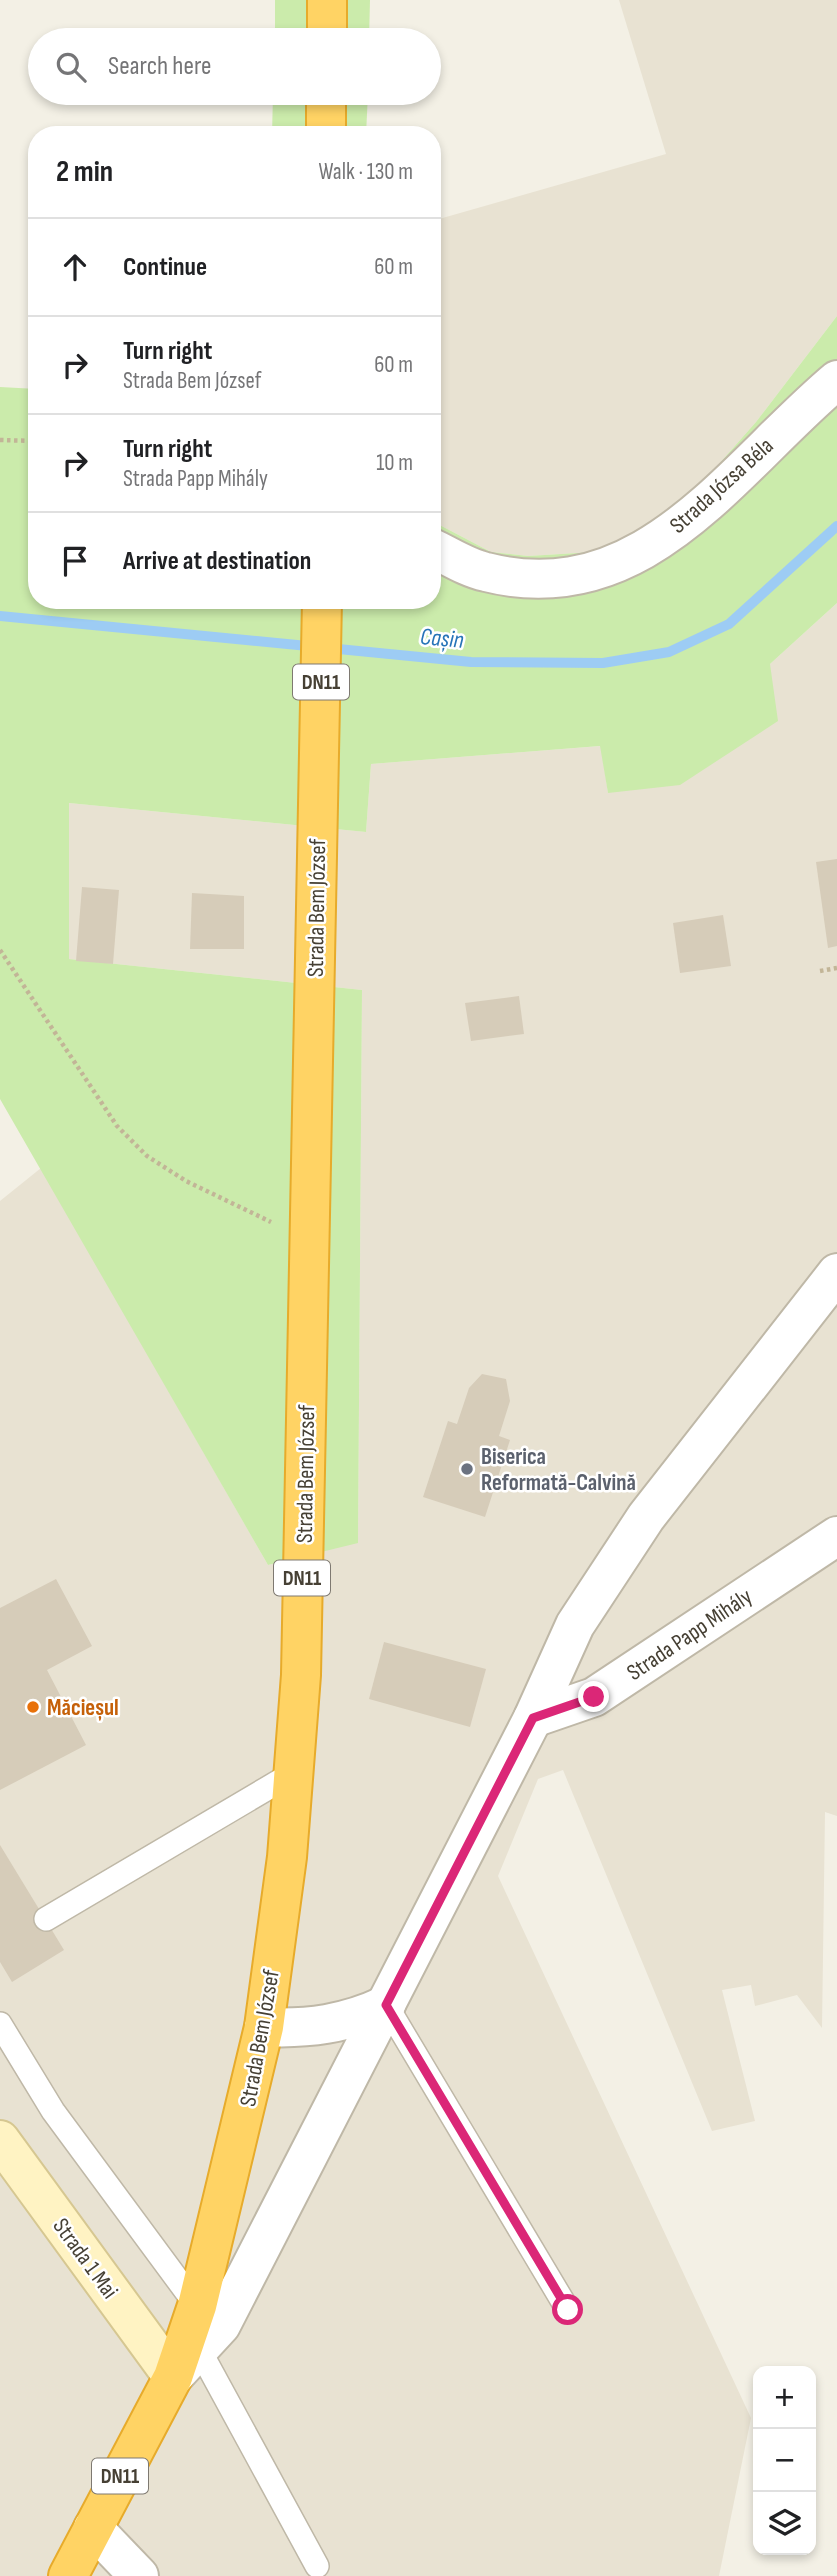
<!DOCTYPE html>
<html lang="en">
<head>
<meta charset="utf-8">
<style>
	:root { --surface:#fff; --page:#f2f2f2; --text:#202124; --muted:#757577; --line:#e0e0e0 }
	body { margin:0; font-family:"Sofia Sans Condensed",sans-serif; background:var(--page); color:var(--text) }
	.controls { position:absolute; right:21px; bottom:21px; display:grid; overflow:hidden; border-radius:14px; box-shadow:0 4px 10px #0003 }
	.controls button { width:63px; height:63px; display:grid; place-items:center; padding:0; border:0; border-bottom:2px solid var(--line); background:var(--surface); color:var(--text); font:35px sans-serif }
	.stop { position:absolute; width:21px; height:21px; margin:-16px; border:5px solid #db2777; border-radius:50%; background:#fff }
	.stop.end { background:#db2777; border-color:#fff; box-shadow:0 2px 7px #0008 }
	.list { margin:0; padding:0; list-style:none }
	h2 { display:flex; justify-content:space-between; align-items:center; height:91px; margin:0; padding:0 28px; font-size:30px }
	h2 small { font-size:23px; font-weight:400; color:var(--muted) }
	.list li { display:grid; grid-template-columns:46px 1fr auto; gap:21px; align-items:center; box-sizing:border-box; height:98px; padding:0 28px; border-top:2px solid var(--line) }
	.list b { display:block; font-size:26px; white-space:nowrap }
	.list p { margin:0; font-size:23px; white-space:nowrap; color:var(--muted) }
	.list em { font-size:23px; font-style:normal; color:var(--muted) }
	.icon { flex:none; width:38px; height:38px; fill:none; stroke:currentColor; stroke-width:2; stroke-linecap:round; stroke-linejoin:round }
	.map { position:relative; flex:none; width:837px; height:2576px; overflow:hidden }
	.search { position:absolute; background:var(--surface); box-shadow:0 4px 10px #0003; left:28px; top:28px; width:413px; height:77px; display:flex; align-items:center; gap:18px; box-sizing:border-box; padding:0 24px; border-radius:38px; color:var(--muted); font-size:26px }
	.panel { position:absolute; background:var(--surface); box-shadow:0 4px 10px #0003; left:28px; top:126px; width:413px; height:483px; border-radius:28px }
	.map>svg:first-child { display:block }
	.residential { fill:#e8e2d2 }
	.green { fill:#cbebab }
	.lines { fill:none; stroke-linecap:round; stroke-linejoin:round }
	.stream { stroke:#9dccf4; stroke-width:10 }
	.building { fill:#d6ccb9 }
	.lane-casing { stroke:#bfb8a7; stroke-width:26 }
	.street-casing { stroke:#bfb8a7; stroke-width:42 }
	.secondary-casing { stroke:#d6c791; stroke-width:42 }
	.highway-casing { stroke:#e7ab2b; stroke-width:42 }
	.path { stroke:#c2b597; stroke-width:4.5; stroke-dasharray:3.5 3.5; stroke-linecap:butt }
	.lane { stroke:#fff; stroke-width:23 }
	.street { stroke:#fff; stroke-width:38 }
	.secondary { stroke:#fff3c3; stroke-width:38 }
	.highway { stroke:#ffd364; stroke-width:38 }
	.route { stroke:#db2777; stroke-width:9 }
	.worship-dot { fill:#6b7280; stroke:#fff; stroke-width:2.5 }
	.food-dot { fill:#e8710a; stroke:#fff; stroke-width:2.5 }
	.labels { text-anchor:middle; stroke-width:5; stroke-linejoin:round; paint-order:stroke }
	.shield { fill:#fff; stroke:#7e7971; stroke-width:2 }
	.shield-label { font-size:21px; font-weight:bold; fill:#464034 }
	.street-label { font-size:23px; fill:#464034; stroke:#fff }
	.worship-label { font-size:23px; font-weight:bold; fill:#5b616d; stroke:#fff; text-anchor:start }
	.food-label { font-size:23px; font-weight:bold; fill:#c56008; stroke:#fff; text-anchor:start }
	.water-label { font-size:24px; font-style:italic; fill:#2774b8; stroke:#fff }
</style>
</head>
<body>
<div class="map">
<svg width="837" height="2576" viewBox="0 0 837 2576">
	<rect width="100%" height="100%" fill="#f3f0e5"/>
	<g class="residential">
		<path d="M619,0H837V316L756,422L696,490L659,521L594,552L528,556L491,552L432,521V221L666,154Z"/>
		<path d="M837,603V1816L825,1812L822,2028L797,1995L755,2006L751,1985L722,1990L755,2121L712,2131L563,1770L538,1779L498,1876L751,2418L719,2576H0V1201L41,1168L268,1565L358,1542L362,990L69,959V803L366,832L371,764L601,746L608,793L770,664Z"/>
	</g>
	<g class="green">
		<path d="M275,0H370L369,40H275Z"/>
		<path d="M273,93H368L366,135H272Z"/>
		<path d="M837,316V603L770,664L778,721L680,785L608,793L600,746L371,764L366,832L69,803V959L362,990L358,1543L268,1565L0,1099V387L37,389V600H432V521L491,552L528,556L594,552L635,537L696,490L756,422Z"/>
	</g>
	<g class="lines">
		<path class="stream" d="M0,616L471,662L603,663L669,652L729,624L837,526"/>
	</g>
	<g class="building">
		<path d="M837,859V946L828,948L816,862Z"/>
		<path d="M82,887L119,890L113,964L76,961Z"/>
		<path d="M192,893L244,896V949H190Z"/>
		<path d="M723,915L731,966L680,973L673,923Z"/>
		<path d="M519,996L524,1034L471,1041L465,1003Z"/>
		<path d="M482,1374L506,1379L510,1401L499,1436L510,1440L485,1517L423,1497L448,1421L457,1424L469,1388Z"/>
		<path d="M56,1579L92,1646L47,1670L86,1745L0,1790V1608Z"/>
		<path d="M384,1642L486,1669L470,1727L369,1699Z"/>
		<path d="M0,1845L64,1950L12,1982L0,1962Z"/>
	</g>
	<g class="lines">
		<g class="lane-casing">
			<g id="lane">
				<path d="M46,1919L295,1772"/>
				<path d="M386,2005L568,2310"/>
				<path d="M0,2024L53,2111L197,2306"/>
				<path d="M200,2351L317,2566"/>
			</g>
		</g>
		<g class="street-casing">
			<g id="street">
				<path d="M432,548C449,556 467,568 486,572C644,612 732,468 837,380"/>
				<path d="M533,1718L594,1697L837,1536"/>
				<path d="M264,2027C309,2029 346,2024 386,2005"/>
				<path d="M173,2377L221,2325L533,1718L575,1625L646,1517L837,1273"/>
				<path d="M93,2528L139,2576"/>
			</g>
		</g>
		<g class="secondary-casing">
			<path id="secondary" d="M0,2140L173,2377"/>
		</g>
		<g class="highway-casing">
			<g id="highway">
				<path d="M327,40V0"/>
				<path d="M326,135V93"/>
				<path d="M68,2576L173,2377L197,2306L264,2027L287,1857L301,1675L322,600"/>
			</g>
		</g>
		<g class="path">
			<path d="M0,440L37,441"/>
			<path d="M0,950L117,1126L147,1156L186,1181L271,1222"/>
			<path d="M820,971L837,968"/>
		</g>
		<use href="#lane" class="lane"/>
		<use href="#street" class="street"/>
		<use href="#secondary" class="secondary"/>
		<use href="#highway" class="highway"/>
	</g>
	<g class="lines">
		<path class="route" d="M568,2310L386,2005L533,1718L594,1697"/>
	</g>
	<circle class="worship-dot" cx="467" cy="1469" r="7"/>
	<circle class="food-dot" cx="33" cy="1707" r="7"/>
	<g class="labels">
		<g class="shield">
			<rect x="293" y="664.5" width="56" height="35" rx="5"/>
			<rect x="274" y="1560.5" width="56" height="35" rx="5"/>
			<rect x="92" y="2458.5" width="56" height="35" rx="5"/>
		</g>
		<g class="shield-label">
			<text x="321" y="689">DN11</text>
			<text x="302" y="1585">DN11</text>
			<text x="120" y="2483">DN11</text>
		</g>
		<g class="street-label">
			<text transform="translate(721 485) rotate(-42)" y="8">Strada Józsa Béla</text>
			<text transform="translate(316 908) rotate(-89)" y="8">Strada Bem József</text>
			<text transform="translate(305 1474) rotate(-89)" y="8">Strada Bem József</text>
			<text transform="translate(689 1634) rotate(-34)" y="8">Strada Papp Mihály</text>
			<text transform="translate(259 2038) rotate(-80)" y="8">Strada Bem József</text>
			<text transform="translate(86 2258) rotate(54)" y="8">Strada 1 Mai</text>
		</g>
		<g class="worship-label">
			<text x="481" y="1464">Biserica<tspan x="481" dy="26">Reformată-Calvină</tspan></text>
		</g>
		<g class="food-label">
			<text x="47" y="1715">Măcieșul</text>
		</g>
		<g class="water-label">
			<text transform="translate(442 638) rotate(5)" y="8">Cașin</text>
		</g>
	</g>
</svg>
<div class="controls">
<button>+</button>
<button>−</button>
<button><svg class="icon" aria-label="layers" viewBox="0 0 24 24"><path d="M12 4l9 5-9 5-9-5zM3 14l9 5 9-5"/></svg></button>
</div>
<div class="stop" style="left:568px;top:2310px"></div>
<div class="stop end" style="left:594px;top:1697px"></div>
<div class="search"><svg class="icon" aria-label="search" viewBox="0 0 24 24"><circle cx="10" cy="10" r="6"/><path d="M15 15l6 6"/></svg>Search here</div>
<section class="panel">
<h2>2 min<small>Walk · 130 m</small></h2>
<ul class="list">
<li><svg class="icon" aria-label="ahead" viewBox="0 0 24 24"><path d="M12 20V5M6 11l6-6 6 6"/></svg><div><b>Continue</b></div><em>60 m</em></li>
<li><svg class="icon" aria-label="right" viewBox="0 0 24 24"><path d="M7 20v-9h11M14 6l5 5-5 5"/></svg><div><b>Turn right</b><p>Strada Bem József</p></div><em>60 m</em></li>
<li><svg class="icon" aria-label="right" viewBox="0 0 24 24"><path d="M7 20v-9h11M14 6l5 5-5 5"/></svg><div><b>Turn right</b><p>Strada Papp Mihály</p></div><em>10 m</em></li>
<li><svg class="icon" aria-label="arrive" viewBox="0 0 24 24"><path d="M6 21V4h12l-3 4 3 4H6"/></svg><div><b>Arrive at destination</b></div></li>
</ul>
</section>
</div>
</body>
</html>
